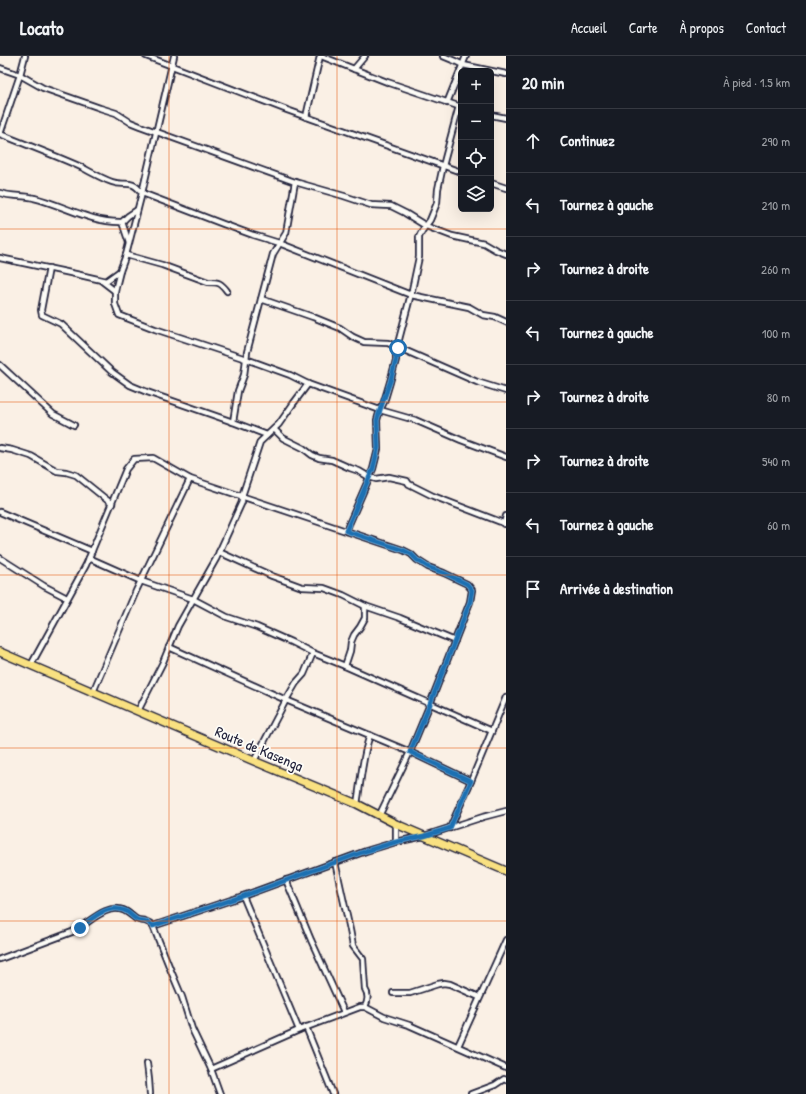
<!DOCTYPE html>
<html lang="fr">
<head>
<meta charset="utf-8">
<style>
	:root { --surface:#171b24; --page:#242831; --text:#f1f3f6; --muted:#9ea1a6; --line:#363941 }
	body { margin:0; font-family:"Patrick Hand",sans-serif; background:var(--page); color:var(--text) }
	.controls { position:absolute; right:12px; top:12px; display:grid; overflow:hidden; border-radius:6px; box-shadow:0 4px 16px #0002 }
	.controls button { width:36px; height:36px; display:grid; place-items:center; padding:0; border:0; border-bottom:1px solid var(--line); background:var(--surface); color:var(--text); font:20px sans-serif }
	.stop { position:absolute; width:12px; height:12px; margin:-9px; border:3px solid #1f6fb2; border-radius:50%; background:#fff }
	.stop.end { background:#1f6fb2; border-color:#fff; box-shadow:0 1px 4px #0008 }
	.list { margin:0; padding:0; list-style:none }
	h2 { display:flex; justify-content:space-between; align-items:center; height:52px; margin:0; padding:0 16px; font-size:17px }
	h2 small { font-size:13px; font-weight:400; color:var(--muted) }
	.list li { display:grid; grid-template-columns:26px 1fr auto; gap:12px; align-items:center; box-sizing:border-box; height:64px; padding:0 16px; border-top:1px solid var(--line) }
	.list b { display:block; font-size:15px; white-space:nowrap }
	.list em { font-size:13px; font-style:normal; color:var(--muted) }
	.icon { flex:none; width:22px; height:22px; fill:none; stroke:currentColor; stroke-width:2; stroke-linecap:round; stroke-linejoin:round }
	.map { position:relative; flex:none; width:506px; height:1038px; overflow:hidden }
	header { display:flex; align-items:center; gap:24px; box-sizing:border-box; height:56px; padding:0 20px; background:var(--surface); border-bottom:1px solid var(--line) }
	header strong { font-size:19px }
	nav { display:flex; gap:22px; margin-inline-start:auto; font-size:14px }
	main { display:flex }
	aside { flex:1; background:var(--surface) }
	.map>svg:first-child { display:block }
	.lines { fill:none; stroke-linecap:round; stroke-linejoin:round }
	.minor-casing { stroke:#22223b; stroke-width:8 }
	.highway-casing { stroke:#22223b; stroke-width:10 }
	.minor { stroke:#fdfcf7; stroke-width:4.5 }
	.highway { stroke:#f9e181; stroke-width:7 }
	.route { stroke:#1f6fb2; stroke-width:5 }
	.grid { fill:none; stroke:#e8590c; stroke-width:1; stroke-opacity:0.55 }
	.labels { text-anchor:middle; stroke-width:3.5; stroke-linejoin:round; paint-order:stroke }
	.street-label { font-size:15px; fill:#22223b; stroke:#fdfcf7 }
</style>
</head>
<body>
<header>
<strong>Locato</strong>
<nav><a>Accueil</a><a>Carte</a><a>À propos</a><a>Contact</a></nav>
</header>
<main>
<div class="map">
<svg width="506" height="1038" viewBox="0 0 506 1038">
	<rect width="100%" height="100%" fill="#faf0e5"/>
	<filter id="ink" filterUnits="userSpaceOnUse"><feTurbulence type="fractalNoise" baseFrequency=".025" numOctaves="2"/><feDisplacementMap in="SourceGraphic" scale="8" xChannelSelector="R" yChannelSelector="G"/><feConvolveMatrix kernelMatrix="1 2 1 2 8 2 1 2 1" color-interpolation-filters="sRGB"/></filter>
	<g filter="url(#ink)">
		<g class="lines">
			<g class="minor-casing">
				<g id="minor">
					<path d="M146,0L287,54L461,116"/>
					<path d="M321,0L387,26L461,51"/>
					<path d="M443,0L455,5L463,9L506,18"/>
					<path d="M0,12L20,19L43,32L100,52L116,57L130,66L140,70L295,126L344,140L371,149L391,150L405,157L426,170L452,180L484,187L496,194L506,198"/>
					<path d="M354,13L365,0"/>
					<path d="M447,47L466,0"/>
					<path d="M491,59L506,62"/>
					<path d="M306,61L320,0"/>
					<path d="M0,78C27,89 54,99 81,111C91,116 101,122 112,126C125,131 131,122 142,137L223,168L253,179L279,187L411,239L469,251L483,259L495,261L506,266"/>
					<path d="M0,78L20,19L25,0"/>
					<path d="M491,127L506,132"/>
					<path d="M0,137C12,141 23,139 34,142C63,149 91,167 122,166L128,160L137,154"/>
					<path d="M122,166L129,187"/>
					<path d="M126,199L162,209L208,226C219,226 221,227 227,235"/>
					<path d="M0,202L80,219L106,225L120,215L126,199L142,137L174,0"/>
					<path d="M49,212L41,254L42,259L61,268L112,316L130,329L147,336L233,366L267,379"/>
					<path d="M120,215L115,235V248L119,259L155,273L246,303L290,319L308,328L380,354L415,364L461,384L506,401"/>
					<path d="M102,225L115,235"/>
					<path d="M261,243L313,261L340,272L353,281L364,286L388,287L477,326L506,335"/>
					<path d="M0,309L53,358L74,369"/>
					<path d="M233,366L238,335L244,319L247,296L273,198L286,177L295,126"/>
					<path d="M274,373L283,382L303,392L312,399L319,402L332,404L350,412L359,415L369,421L376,423L389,421L407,425L409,428L433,440L506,468"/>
					<path d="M0,392L12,394L31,400L57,415L66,416L76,419L112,448"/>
					<path d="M0,456L92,495"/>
					<path d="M504,468L506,460"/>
					<path d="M346,475L373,413L378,393L377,364L380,354L384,346L390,326L396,304V295L412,234L419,201V181L422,175L430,164L437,147L438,133L443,110L459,50"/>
					<path d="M219,496L272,520L302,531L324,532L343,539L365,550L400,562L455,585"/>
					<path d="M0,502L44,530L67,542"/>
					<path d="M89,502L141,525L193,543L227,561L257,571L291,586L313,597"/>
					<path d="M169,591L286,644L410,696L471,725"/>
					<path d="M31,609L86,509L126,413L134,403L153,402L190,423L403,494L411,498L417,504L428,511L444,517L467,528L472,534L470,546L430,648L410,696L379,760"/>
					<path d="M345,610L350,595L351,586L354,579L360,571L365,562V550"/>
					<path d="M93,636L136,535L190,423"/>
					<path d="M138,655L163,606L178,570L216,503L242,446V440L260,386L279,368L293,348L308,328"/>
					<path d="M254,705L286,644L296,627L304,618L313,597L345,610L492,675"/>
					<path d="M357,748C361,725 362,701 370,679"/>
					<path d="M396,768V786"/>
					<path d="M450,772L471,725L506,641"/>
					<path d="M335,806L350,874L353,890L363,903L365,933C369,939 368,945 365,951"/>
					<path d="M286,824L311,884L344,956"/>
					<path d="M243,840L299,974"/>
					<path d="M153,870L171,915L182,941L192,973L211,1013L220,1038"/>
					<path d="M0,903L72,876C87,869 106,847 123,854C128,856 132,860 136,863C140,865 142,864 145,865C148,866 151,868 153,870L243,840L366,795L396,786L424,780L483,761L506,755"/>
					<path d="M393,937H410L438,928L444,927L450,928L479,941"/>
					<path d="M306,971L333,1038"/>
					<path d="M458,990L506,884"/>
					<path d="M147,1007L149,1024L150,1038"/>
					<path d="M211,1013L299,974L360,951H365L384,961L409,969L506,1012"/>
					<path d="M471,1038L495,1029L504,1023L506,1024"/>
				</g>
			</g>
			<g class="highway-casing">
				<path id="highway" d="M0,596L254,705L357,748L396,768L506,815"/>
			</g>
			<use href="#minor" class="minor"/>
			<use href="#highway" class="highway"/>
		</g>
	</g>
	<g class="lines" filter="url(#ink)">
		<path class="route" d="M80,872C91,863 107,848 123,854C128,855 131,860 136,863C139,865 141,864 145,865C148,866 151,868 153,870L243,840L366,795L396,786L424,780L450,772L471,725L410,696L430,648L470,546L472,534L467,528L444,517L428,511L417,504L411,498L403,494L346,475L373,413L378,392L377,364L380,354L390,326L396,304V295L398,292"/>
	</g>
	<path class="grid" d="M169,0V1038M337,0V1038M0,173H506M0,346H506M0,519H506M0,692H506M0,865H506"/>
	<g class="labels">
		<g class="street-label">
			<text transform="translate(259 693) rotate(23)" y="5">Route de Kasenga</text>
		</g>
	</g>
</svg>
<div class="controls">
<button>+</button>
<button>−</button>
<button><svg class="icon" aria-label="locate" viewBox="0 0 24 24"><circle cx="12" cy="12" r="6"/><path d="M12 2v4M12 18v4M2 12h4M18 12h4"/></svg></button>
<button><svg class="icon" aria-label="layers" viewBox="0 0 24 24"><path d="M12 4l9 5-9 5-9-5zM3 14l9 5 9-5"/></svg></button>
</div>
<div class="stop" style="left:398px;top:292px"></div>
<div class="stop end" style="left:80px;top:872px"></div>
</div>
<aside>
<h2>20 min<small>À pied · 1.5 km</small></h2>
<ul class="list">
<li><svg class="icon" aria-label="ahead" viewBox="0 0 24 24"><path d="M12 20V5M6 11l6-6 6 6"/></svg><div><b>Continuez</b></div><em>290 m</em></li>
<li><svg class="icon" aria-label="left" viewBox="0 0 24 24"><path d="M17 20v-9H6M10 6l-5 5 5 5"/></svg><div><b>Tournez à gauche</b></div><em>210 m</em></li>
<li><svg class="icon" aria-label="right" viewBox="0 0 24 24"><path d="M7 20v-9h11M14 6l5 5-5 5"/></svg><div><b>Tournez à droite</b></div><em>260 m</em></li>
<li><svg class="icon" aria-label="left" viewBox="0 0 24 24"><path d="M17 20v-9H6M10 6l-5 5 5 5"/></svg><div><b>Tournez à gauche</b></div><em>100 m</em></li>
<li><svg class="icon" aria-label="right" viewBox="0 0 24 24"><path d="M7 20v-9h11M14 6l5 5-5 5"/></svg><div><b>Tournez à droite</b></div><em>80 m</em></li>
<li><svg class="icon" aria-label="right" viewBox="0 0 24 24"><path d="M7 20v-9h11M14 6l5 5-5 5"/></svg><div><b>Tournez à droite</b></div><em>540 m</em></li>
<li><svg class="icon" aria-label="left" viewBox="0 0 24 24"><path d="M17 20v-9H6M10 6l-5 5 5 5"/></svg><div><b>Tournez à gauche</b></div><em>60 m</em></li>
<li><svg class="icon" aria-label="arrive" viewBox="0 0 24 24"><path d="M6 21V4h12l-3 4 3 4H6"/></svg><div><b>Arrivée à destination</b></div></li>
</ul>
</aside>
</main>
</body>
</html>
